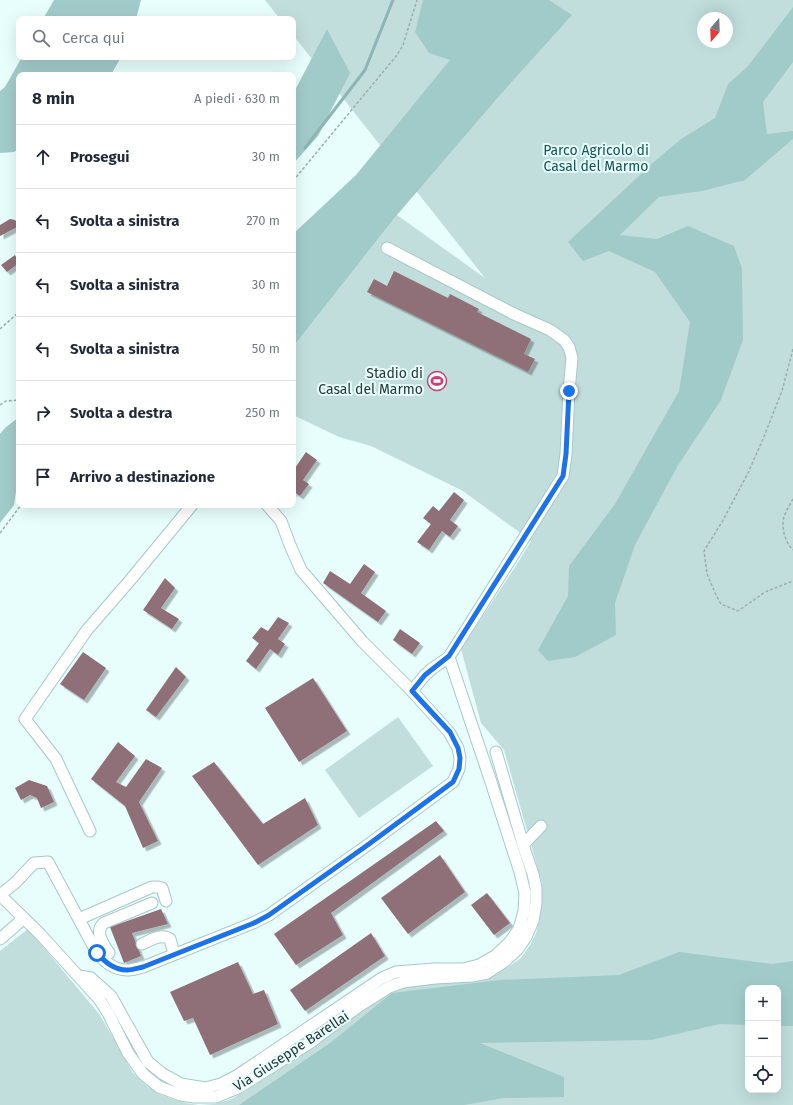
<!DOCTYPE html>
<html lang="it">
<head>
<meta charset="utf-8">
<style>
	:root { --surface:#fff; --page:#f2f2f3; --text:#1f2937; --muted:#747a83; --line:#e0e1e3 }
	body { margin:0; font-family:"Fira Sans",sans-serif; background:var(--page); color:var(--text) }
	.controls { position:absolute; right:12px; bottom:12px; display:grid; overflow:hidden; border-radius:8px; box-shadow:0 4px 16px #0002 }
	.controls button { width:36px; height:36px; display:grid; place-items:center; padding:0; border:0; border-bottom:1px solid var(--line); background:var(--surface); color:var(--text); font:20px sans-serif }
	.compass { position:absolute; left:697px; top:12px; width:36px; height:36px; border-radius:50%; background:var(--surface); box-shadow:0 4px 16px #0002; rotate:199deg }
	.stop { position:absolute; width:12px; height:12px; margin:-9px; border:3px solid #1a73e8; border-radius:50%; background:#fff }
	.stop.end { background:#1a73e8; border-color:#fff; box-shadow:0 1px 4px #0008 }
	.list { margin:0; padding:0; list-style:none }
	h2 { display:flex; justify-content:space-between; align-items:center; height:52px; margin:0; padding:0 16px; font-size:17px }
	h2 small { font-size:13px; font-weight:400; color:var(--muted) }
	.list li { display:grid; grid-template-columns:26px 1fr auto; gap:12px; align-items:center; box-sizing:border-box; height:64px; padding:0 16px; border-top:1px solid var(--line) }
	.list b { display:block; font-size:15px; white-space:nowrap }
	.list em { font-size:13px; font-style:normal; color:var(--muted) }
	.icon { flex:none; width:22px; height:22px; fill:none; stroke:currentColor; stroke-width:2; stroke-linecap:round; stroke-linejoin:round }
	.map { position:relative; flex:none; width:793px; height:1105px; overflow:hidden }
	.search { position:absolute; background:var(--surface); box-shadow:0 4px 16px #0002; left:16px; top:16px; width:280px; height:44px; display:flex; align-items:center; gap:10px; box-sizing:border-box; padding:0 14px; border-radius:8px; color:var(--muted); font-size:15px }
	.panel { position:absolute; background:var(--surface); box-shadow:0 4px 16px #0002; left:16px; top:72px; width:280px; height:436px; border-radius:8px }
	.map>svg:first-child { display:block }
	.green { fill:#c1dedd; fill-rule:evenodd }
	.forest { fill:#a1cbc9 }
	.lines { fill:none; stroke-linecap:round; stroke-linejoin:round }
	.stream { stroke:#8cb5b4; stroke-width:3 }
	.building { fill:#907078; filter:url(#shadow) }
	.minor-casing { stroke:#a3c9c7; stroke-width:13 }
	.path { stroke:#9aaeae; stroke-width:1.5; stroke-dasharray:3 2; stroke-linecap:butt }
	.minor { stroke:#fff; stroke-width:11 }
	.route { stroke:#1a73e8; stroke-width:5 }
	.labels { text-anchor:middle; stroke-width:4; stroke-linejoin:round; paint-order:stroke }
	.park-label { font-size:14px; fill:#165251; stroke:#e7fefd }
	.poi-label { font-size:14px; fill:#283737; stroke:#e7fefd; text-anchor:end }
	.street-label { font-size:14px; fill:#283737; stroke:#e7fefd }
</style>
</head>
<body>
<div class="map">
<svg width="793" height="1105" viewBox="0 0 793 1105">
	<defs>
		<filter id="shadow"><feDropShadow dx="3.5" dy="3.5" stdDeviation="0" flood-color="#0004"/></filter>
	</defs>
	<rect width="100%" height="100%" fill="#e7fefd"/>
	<g class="green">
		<path d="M265,0H793V1105H0V951L28,929L100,1015L133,1073L148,1087L159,1094L173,1099L186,1103L199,1105L214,1104L229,1100L244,1092L317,1044L360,1011L392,990L426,984L492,977L507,968L521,958L530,945L536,933L540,918L542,902V883L504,750L481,723L461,649L517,564L531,541L463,491L371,446L339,437L293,415V347L397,215L485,278L293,35V19H280ZM703,18H727V42H703ZM748,988H778V1090H748Z"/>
		<path d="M398,717L433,766L359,818L325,770Z"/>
	</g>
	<g class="forest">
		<path d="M54,0H141L136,19H43Z"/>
		<path d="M423,0H549L572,15L500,95L397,215L293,347V234L356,175L450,60L429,53L415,32Z"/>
		<path d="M793,7V62L763,102L767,134L793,131V139L745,180L702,191L659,197L620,235L657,239L688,226L734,246L742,269L743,340L721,400L677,467L635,545L615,603L616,635L575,657L548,661L538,650L568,596L569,566L615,504L679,391L690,322L655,272L609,251L583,261L568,242L655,161L681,139L715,118L728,84L748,66Z"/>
		<path d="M327,29L350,73L318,136L293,164V94Z"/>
		<path d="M22,57H121L111,75H19V149L14,152L0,153V91L5,87Z"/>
		<path d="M19,417V471L14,505L0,523V434L5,428Z"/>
		<path d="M679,952L772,964L793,961V1026H778V988H748V1025L720,1024L651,1040L480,1043L564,1077V1097L504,1098L464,1105H239L330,1043L392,993L500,980L619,975Z"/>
	</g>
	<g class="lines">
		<path class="stream" d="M305,148L365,70L393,0"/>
	</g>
	<g class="building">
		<path d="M10,219L15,220L19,226L0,236V225Z"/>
		<path d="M15,255L19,263L7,272L1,265Z"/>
		<path d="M394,271L448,298L450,294L479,309L477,312L531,339L524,354L535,359L528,372L367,292L374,279L387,286Z"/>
		<path d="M306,452L317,460L303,480L309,484L300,496L294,492L293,494V471Z"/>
		<path d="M454,492L464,500L450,520L458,526L450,537L442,531L429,550L417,542L431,524L423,518L433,506L439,511Z"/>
		<path d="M364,564L375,572L361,593L386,611L378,622L323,583L330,571L350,584Z"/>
		<path d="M165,578L175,588L161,608L179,619L172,629L143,610Z"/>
		<path d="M278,617L289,623L278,639L285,644L278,655L270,649L256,669L246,661L259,643L252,638L261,627L268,631Z"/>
		<path d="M400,629L420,643L412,654L393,640Z"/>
		<path d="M83,652L106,668L84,700L60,684Z"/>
		<path d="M176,667L186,677L156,717L146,710Z"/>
		<path d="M313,678L347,731L299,762L265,708Z"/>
		<path d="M118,742L135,756L116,782L126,787L146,759L162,768L139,802L158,841L143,848L125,806L91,779Z"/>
		<path d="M214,762L263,824L305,798L318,825L258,865L192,776Z"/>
		<path d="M29,780L47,786L54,802L41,808L37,798L30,795L21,800L15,788Z"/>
		<path d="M436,821L444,831L331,913L343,935L296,965L274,934Z"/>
		<path d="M440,855L465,892L408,934L381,898Z"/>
		<path d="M487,893L510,923L494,935L471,905Z"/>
		<path d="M161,909L168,924L132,933L141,956L124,963L110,927Z"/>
		<path d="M371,933L385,956L305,1011L290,990Z"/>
		<path d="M238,962L253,994L264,990L278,1024L210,1055L193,1018L184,1021L170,992Z"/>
	</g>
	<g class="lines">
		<g class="minor-casing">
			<g id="minor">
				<path d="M412,691L425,675L433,668L449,657"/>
				<path d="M90,831L56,759L25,719L87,630L132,578L192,505"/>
				<path d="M523,845L541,826"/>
				<path d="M0,895L15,883L34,863L48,862L97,953C105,962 114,970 127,970C132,970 138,968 143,967L253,923L269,915L369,844L453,782L459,769L460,758L458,748L449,732L412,691L362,641L301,570L290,545L281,521L267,505"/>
				<path d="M0,895L40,934L99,999L108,1013L128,1053L143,1074L159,1087L181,1095L194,1097H216L238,1088L311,1042L359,1006L389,987L403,982L435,978L472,976L487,973L504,962L517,950L526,937L533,921L536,903V888L533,874L525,851L496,752"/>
				<path d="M79,919L152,887H158L162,888L166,901"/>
				<path d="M0,939L24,918"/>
				<path d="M142,944C151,940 161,933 170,939L174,954"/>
				<path d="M109,953C103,944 94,931 104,923L152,903"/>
				<path d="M79,976L91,978L111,996L148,1062L163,1074L181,1084L205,1088L221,1084L238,1075L382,978L396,972L434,969H463L479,965L495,956L510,942L519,929L524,911L525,893L520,872L491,782L449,657L563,476L566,454L569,391L572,358L569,347L564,340L550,330L514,314L387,248"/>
			</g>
		</g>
		<g class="path">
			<path d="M293,181L397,55L403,45L417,0"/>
			<path d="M18,297L19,298"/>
			<path d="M0,329L19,312"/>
			<path d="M793,349L782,391L763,439L748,473L722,522L704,551L707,574L716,595L721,604L738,611L765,592L793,581"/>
			<path d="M0,405L6,401L19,400"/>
			<path d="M793,499C790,504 786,511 784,517C781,528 785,542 793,550"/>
			<path d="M0,533L21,505"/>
		</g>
		<use href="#minor" class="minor"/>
	</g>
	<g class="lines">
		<path class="route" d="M97,953C105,962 114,970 127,970C132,970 138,968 143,967L254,923L269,915L369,844L453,782L459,769L460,758L458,748L450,732L412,691L425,675L449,656L563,476L566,454L569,391"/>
	</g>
	<defs>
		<g id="stadium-ring" transform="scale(1)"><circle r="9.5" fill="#e7fefd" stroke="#cb4075" stroke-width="1.5"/><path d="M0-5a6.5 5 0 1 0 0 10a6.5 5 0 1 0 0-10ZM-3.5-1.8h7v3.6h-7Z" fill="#cb4075"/></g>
	</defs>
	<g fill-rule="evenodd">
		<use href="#stadium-ring" x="437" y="381"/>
	</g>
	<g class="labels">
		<g class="park-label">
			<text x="596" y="155">Parco Agricolo di<tspan x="596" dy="16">Casal del Marmo</tspan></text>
		</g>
		<g class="poi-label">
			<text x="423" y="378">Stadio di<tspan x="423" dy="16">Casal del Marmo</tspan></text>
		</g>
		<g class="street-label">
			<text transform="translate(291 1051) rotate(-33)" y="5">Via Giuseppe Barellai</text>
		</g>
	</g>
</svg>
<div class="controls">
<button>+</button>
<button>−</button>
<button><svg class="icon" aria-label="locate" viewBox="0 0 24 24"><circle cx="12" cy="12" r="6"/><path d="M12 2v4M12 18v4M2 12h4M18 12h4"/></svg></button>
</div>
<svg class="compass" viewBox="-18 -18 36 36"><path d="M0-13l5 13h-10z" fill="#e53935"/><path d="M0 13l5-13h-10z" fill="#747a83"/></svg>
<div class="stop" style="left:97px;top:953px"></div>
<div class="stop end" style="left:569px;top:391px"></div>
<div class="search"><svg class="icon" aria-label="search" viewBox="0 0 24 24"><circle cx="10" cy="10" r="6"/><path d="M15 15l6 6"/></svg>Cerca qui</div>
<section class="panel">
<h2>8 min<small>A piedi · 630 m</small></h2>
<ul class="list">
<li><svg class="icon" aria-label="ahead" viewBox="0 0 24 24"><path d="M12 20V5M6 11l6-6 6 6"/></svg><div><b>Prosegui</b></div><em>30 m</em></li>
<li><svg class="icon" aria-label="left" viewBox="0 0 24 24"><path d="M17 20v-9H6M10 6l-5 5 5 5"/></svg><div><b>Svolta a sinistra</b></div><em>270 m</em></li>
<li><svg class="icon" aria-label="left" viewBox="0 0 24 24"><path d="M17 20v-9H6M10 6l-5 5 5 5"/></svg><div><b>Svolta a sinistra</b></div><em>30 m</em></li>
<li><svg class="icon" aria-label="left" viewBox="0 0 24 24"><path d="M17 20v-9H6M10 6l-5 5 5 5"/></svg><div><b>Svolta a sinistra</b></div><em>50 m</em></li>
<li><svg class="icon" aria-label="right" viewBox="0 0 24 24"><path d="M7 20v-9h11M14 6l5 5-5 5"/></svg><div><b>Svolta a destra</b></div><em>250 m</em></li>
<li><svg class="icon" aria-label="arrive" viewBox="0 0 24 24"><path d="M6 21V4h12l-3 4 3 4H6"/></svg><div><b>Arrivo a destinazione</b></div></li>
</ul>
</section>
</div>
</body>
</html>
